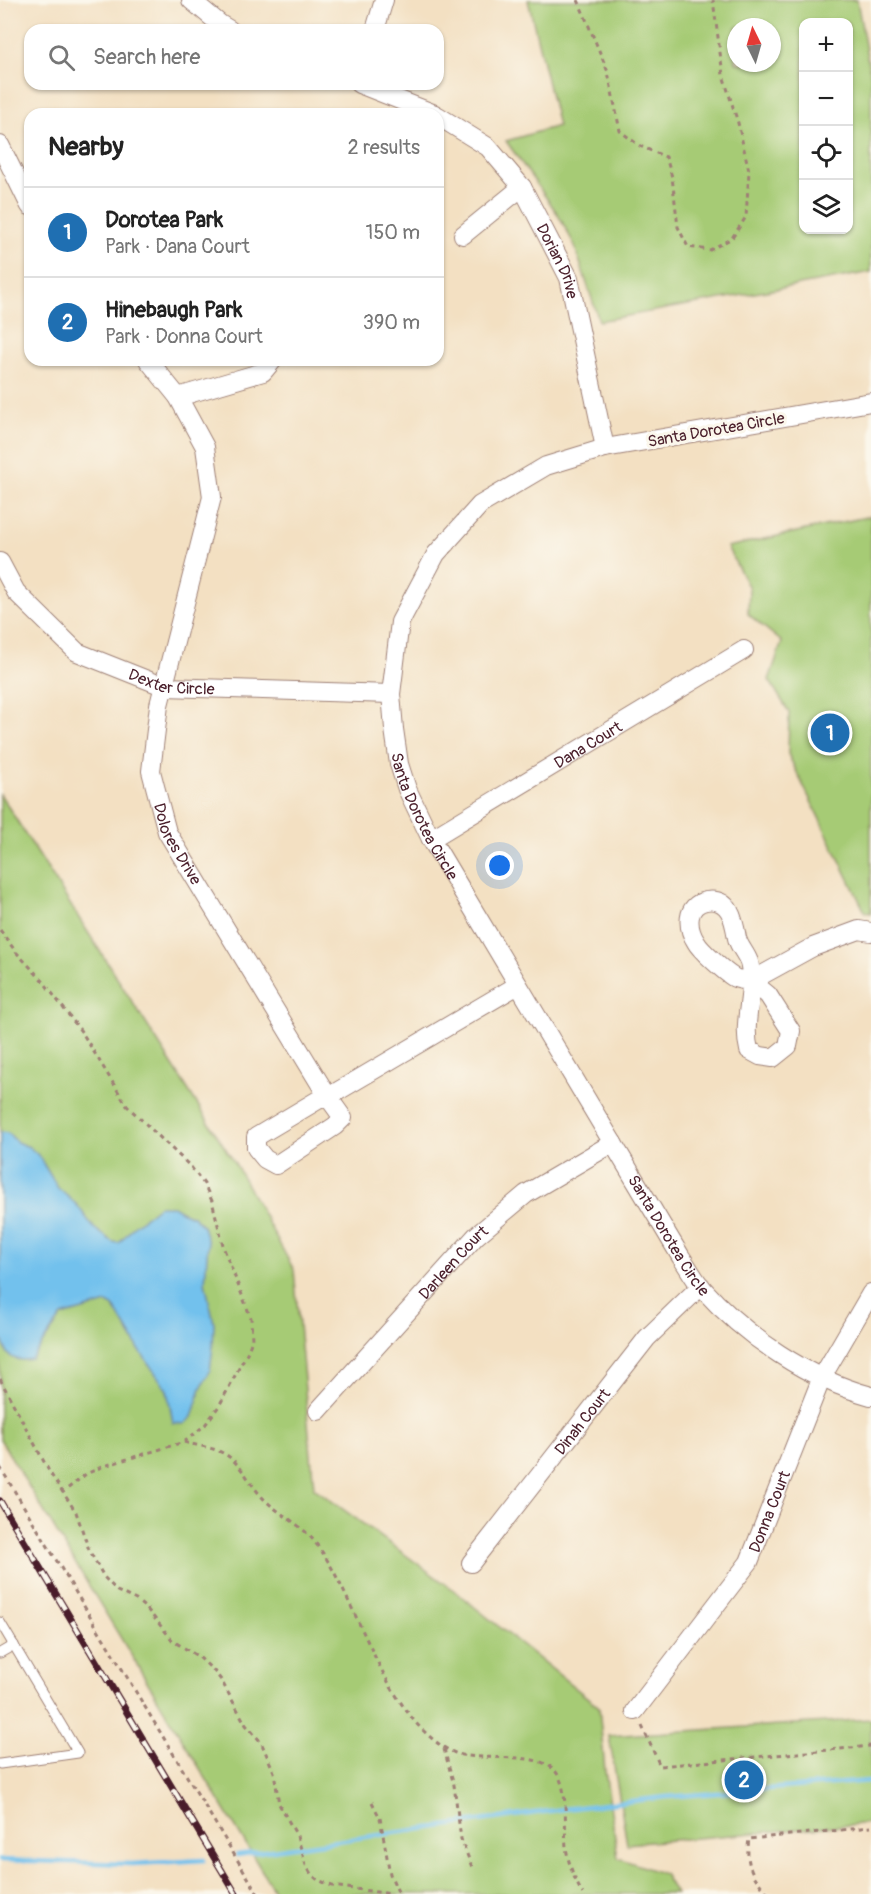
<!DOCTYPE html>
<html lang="en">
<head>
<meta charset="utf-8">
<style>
	:root { --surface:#fff; --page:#f2f2f2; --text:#222; --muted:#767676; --line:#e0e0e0; --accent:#1f6fb2 }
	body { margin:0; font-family:Pangolin,sans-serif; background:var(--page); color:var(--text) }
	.controls { position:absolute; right:18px; top:18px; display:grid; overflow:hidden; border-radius:12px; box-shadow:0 2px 4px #0004 }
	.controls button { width:54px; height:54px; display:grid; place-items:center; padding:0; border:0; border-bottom:2px solid var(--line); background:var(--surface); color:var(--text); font:30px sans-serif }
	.compass { position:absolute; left:727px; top:18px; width:54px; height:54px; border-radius:50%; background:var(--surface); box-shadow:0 2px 4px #0004; rotate:355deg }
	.you { position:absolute; left:500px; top:866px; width:21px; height:21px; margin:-15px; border:4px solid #fff; border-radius:50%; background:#1a73e8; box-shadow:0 0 0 9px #1a73e833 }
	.badge { display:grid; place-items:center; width:39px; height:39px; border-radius:50%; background:var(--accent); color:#fff; font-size:20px; font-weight:700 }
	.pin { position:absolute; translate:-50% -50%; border:3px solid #fff; box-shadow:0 2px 6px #0006 }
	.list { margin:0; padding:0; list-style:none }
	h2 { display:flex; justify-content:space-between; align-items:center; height:78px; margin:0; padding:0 24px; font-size:26px }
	h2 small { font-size:20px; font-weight:400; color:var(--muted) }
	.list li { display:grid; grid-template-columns:39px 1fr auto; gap:18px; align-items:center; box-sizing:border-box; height:90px; padding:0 24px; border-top:2px solid var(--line) }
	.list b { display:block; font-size:22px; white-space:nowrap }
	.list p { margin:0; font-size:20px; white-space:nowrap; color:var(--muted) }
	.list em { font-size:20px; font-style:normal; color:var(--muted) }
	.icon { flex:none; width:33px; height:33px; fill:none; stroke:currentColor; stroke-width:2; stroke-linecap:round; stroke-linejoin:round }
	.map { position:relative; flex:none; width:871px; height:1894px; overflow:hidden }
	.search { position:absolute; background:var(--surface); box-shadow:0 2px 4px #0004; left:24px; top:24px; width:420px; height:66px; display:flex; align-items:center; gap:15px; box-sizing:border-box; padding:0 21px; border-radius:18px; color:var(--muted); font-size:22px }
	.panel { position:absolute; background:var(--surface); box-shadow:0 2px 4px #0004; left:24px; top:108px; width:420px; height:258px; border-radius:18px }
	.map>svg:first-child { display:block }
	.green { fill:#a6cb75; stroke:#787550; stroke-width:1.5; fill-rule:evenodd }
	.water { fill:#72c1ed; stroke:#5e708c; stroke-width:1.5 }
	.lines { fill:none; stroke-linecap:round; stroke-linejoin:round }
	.stream { stroke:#72c1ed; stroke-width:4.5 }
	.lane-casing { stroke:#9e8076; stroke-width:11 }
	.street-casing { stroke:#9e8076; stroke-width:20 }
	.path { stroke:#9e8076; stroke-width:3; stroke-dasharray:4.5 4.5; stroke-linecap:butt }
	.lane { stroke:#fff; stroke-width:9 }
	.street { stroke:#fff; stroke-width:18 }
	.rail-casing { stroke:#4a1f2b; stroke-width:7 }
	.rail { stroke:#fbf7ec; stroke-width:4.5; stroke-dasharray:14; stroke-linecap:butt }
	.labels { text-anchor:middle; stroke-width:6; stroke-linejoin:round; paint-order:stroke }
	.street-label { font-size:16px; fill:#4a1f2b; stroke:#fbf7ec }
</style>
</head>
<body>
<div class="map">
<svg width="871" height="1894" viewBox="0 0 871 1894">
	<rect width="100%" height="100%" fill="#fbf7ec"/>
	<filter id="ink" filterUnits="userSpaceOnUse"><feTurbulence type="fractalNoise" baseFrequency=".0167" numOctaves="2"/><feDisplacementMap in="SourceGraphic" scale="12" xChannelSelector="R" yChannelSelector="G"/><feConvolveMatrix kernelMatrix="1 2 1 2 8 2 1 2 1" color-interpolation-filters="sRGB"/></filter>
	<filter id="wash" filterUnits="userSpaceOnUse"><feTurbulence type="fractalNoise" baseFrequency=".008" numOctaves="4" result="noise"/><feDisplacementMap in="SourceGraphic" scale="24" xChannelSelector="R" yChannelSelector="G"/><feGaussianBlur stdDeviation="1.35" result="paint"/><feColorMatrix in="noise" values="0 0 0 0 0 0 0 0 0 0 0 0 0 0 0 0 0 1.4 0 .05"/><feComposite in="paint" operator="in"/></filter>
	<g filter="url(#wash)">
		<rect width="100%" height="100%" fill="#f3e0c2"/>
		<g class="green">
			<path d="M528,0H857L871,78V272L599,321L574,244L557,213L506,141L558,126ZM804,22H848V230H804ZM736,27H772V63H736Z"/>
			<path d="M871,516V913L865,912L788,754L789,712L769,680L782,642L748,614L749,588L727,547Z"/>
			<path d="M0,794L236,1165L294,1270L314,1488L451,1588L599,1707L605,1771L618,1858L664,1874L676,1894H276L0,1439Z"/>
			<path d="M871,1719V1823L627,1844L609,1736Z"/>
		</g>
		<path class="water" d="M0,1132L8,1133L17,1142L29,1147L38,1155L58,1188L77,1205L94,1228L113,1242L119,1243L135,1225L159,1206H173L181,1211L193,1216L203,1226L208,1243L205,1282L214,1323L213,1346L210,1371L201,1388L192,1417L184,1424L173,1423L167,1390L140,1351L114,1307L107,1303L62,1316L31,1359C8,1364 4,1350 0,1331Z"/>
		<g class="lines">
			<g class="stream">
				<path d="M237,1855L564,1809L666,1797L871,1781"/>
				<path d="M0,1860L132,1864L204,1860"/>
			</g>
		</g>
	</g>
	<g filter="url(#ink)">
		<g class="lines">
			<g class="lane-casing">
				<g id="lane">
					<path d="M0,1622L78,1753L0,1764"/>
					<path d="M0,1653L14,1645"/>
				</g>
			</g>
			<g class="street-casing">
				<g id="street">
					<path d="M191,0L220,24L230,30"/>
					<path d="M375,30L384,0"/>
					<path d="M359,84L435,114"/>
					<path id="s1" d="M438,116L488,147L522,187L569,278L605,448"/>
					<path d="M0,145L30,206"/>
					<path d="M463,235L522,187"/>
					<path id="s2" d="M148,360L178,397L205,447L212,497L159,705L151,771L167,832L328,1097L518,985"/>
					<path d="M178,397L263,372L273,360"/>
					<path id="s3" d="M871,402L605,448L546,466L480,505L436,554L400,622L391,694L394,729L399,764L407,789L431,839L681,1257C688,1267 694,1279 702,1288C746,1337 808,1379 871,1396"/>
					<path id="s4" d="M0,562L16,592L77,652L165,687L391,694"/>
					<path id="s5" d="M431,839L744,650"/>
					<path d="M751,981C745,980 737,980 733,977C725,972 700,950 696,942C687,928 685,905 706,901C730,897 734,920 737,938C739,947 746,953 749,962C751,968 751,975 751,981C751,1004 743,1027 749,1050L760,1056L773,1058L788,1046L791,1031L768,995L751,981"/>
					<path d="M751,981L813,947L859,930L871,932"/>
					<path d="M328,1097L343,1118L335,1126L276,1165L265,1159L256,1148V1137L318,1100Z"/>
					<path id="s6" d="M318,1411L476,1236L526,1194L613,1143"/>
					<path id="s7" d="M471,1563L647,1338L701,1286"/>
					<path id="s8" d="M635,1711L749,1562L822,1377L871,1293"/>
				</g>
			</g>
			<g class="path">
				<path d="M578,0L608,72L620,131L640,146L666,157L672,177L678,227L688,247L710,250L732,238L746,217L749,171L738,123L723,75L713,0"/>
				<path d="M0,930L16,952L43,981L83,1034L127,1106L191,1167L204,1184L212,1201L224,1249L251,1318L252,1340L248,1351L219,1406L205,1425L184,1442L104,1466L86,1474L62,1493"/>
				<path d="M0,1379L50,1473L76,1512L89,1550L104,1577L117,1591L136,1600L147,1609L173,1641L199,1657L214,1671L221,1680L246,1725L261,1742L274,1772L279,1804L297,1836L306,1865L311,1874L318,1880L332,1886L392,1894"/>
				<path d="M184,1442C197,1446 212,1447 223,1453C242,1463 250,1486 265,1500C280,1515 301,1524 314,1541C327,1557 337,1577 346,1596C367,1638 385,1686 416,1723C427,1735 440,1747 455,1753C482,1763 538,1749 556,1772C569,1789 564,1826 566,1847C568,1862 575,1882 583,1894"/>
				<path d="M0,1467L258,1894"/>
				<path d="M642,1726L660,1766L871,1746"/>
				<path d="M444,1749L454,1785L461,1839L472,1867"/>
				<path d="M372,1802L380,1818L390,1874L399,1894"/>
				<path d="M768,1894C752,1875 745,1865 749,1839L871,1827"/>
			</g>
			<use href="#lane" class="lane"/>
			<use href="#street" class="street"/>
			<g class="rail-casing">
				<path id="rail" d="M0,1501L236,1894"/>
			</g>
			<use href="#rail" class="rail"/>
		</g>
	</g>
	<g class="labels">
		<g class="street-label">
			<text dy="6" stroke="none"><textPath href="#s1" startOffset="194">Dorian Drive</textPath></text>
			<text transform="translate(716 429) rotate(-10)" y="6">Santa Dorotea Circle</text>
			<text dy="6" stroke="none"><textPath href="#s4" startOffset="220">Dexter Circle</textPath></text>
			<text dy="6" stroke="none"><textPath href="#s5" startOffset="183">Dana Court</textPath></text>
			<text dy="6" stroke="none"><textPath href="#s3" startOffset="752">Santa Dorotea Circle</textPath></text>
			<text dy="6" stroke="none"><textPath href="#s2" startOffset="514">Dolores Drive</textPath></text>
			<text dy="6" stroke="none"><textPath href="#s3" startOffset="1238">Santa Dorotea Circle</textPath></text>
			<text dy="6" stroke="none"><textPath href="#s6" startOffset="201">Darleen Court</textPath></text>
			<text dy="6" stroke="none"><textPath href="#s7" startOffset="180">Dinah Court</textPath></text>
			<text dy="6" stroke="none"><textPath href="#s8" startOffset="242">Donna Court</textPath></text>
		</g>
	</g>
</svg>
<div class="controls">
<button>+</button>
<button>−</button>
<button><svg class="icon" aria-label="locate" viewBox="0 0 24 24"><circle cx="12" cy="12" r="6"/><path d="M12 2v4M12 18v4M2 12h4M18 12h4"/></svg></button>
<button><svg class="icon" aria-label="layers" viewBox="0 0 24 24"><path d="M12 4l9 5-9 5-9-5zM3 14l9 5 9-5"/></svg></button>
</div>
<svg class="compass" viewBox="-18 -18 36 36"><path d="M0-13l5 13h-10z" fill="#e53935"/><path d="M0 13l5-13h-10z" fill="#767676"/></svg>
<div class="you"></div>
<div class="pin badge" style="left:830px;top:733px">1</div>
<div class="pin badge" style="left:744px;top:1780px">2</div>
<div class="search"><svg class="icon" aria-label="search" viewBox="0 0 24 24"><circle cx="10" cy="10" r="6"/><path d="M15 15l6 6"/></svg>Search here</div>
<section class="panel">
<h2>Nearby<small>2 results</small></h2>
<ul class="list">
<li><span class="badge">1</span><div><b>Dorotea Park</b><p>Park · Dana Court</p></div><em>150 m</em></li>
<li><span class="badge">2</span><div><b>Hinebaugh Park</b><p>Park · Donna Court</p></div><em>390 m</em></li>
</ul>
</section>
</div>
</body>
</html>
